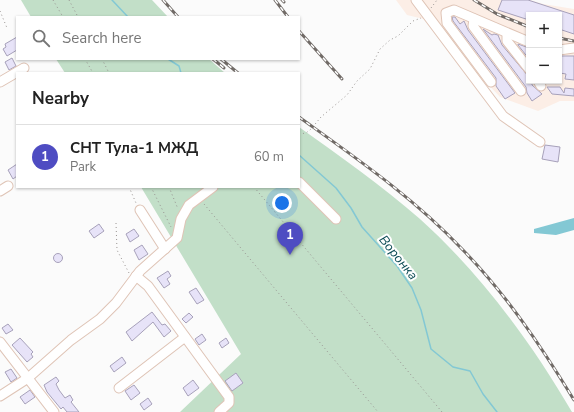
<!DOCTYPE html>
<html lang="en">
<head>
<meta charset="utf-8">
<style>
	:root { --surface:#fff; --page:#f2f2f2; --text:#222; --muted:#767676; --line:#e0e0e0; --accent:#4e4cc2 }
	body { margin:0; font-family:"Nunito Sans",sans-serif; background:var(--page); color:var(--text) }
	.controls { position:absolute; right:12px; top:12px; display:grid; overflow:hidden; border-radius:0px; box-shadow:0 1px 3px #0004 }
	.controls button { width:36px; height:36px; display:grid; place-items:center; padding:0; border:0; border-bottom:1px solid var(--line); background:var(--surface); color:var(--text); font:20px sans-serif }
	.you { position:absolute; left:282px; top:203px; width:14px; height:14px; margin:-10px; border:3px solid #fff; border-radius:50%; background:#1a73e8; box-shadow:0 0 0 6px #1a73e833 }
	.badge { display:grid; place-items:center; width:26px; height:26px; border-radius:50%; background:var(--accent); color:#fff; font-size:13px; font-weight:700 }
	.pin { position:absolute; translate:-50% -33px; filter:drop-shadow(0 1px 2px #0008) }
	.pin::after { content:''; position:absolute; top:21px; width:14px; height:12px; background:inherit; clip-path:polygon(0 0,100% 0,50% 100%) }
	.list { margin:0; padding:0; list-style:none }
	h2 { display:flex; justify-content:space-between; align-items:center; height:52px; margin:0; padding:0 16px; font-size:17px }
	h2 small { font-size:13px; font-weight:400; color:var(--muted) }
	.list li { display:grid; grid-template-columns:26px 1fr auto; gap:12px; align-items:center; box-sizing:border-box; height:64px; padding:0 16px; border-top:1px solid var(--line) }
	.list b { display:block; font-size:15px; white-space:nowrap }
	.list p { margin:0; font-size:13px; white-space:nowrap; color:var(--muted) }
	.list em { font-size:13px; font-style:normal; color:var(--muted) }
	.icon { flex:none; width:22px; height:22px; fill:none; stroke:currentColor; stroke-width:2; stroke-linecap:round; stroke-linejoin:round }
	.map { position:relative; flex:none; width:574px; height:412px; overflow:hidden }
	.search { position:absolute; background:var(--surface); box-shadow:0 1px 3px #0004; left:16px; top:16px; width:284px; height:44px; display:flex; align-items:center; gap:10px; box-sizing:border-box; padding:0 14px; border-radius:0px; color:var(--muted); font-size:15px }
	.panel { position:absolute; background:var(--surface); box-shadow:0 1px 3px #0004; left:16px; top:72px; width:284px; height:116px; border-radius:0px }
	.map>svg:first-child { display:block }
	.built { fill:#fceee6; fill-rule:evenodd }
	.green { fill:#c2dfc8 }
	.water { fill:#83c8d4 }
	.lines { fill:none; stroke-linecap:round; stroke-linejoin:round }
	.stream { stroke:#83c8d4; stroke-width:1.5 }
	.building { fill:#e7e3f8; stroke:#a7a1ba }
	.minor-casing { stroke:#dfc4b6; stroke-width:11 }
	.path { stroke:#989391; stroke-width:1; stroke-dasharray:1 3; stroke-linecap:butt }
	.minor { stroke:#fff; stroke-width:9 }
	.rail-casing { stroke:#716b67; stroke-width:3 }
	.rail { stroke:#fff; stroke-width:1.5; stroke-dasharray:4.5; stroke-linecap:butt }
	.labels { text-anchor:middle; stroke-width:4; stroke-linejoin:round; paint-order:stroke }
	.water-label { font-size:13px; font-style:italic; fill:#0a4a53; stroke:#fff }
</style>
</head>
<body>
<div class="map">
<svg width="574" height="412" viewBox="0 0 574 412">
	<rect width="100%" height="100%" fill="#fbfbfb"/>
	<path class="built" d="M396,0H530L543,4L574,9V101H560L538,111L500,97L428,20L407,15ZM529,15H559V81H529Z"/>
	<g class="green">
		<path d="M21,0H152L168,17H31Z"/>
		<path d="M56,59H209L225,73H65Z"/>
		<path d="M299,127C340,156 382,186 420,219C481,274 531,342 572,412H180L241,354L141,187H299Z"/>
	</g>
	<path class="water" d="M574,218V230L556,235L534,233V229Z"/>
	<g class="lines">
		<g class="stream">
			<path d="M112,0L128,17"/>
			<path d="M168,59L179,66L181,73"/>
			<path d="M299,155L336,188L351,208L362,227L397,266L412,288L421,310L431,349L453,367L470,371L483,394L497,412"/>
		</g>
	</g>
	<g class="building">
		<path d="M502,0H528L574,15V34L559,29V15H529V20L498,10Z"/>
		<path d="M452,17H455L460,24L464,21L468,30L515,93L505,99L496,86V78L453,21Z"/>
		<path d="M483,29L492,35L494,34L498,35L502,45L529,77V81H532V85L542,94L532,101L527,93L526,87Z"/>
		<path d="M17,37V50L7,56L3,49L6,47L5,44Z"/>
		<path d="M518,44L529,48V59L518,45Z"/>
		<path d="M561,56H574V80L565,79L566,74L560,73Z"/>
		<path d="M12,58L16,66L9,70L5,62Z"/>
		<path d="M547,87H560L564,93L565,88L574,89V96L552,94Z"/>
		<path d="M545,145L560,147L558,162L542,159Z"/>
		<path d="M17,164V176L13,179L8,170Z"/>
		<path d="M99,224L104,231L94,238L89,231Z"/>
		<path d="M134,229L139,236L130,242L126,234Z"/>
		<path d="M142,245L148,254L139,260L134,250Z"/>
		<circle cx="58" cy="258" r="4.5"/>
		<path d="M168,271L171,276L167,279L170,284L164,288L157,278Z"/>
		<path d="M196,288L204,300L197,304L189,292Z"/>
		<path d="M152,312L162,325L165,324L171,331L164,337L153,322L132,341L126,332Z"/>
		<path d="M189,313L193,317L186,323L182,319Z"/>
		<path d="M8,324L13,330L6,334L2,328Z"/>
		<path d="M202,334L206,340L199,345L195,339Z"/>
		<path d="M20,338L33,352L31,354L33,357L27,362L12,345Z"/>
		<path d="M226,338L229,343L222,348L219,343Z"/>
		<path d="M122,357L126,363L114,372L110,366Z"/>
		<path d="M11,369L17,378L11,382L5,372Z"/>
		<path d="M236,373L243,383L232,391L225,381Z"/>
		<path d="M56,377L59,381L56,384L59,390L65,398L70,395L73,400L71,402L79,412H67L63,407L61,409L47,392L44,385Z"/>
		<path d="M193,380L199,388L188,396L183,388Z"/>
		<path d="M134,385L140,393L131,400L125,391Z"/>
		<path d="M30,390L35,397L25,404L20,397Z"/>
		<path d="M148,398L152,404L144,410L140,404Z"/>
	</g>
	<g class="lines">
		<g class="minor-casing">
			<g id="minor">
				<path d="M416,0L503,116L540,142"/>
				<path d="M474,19L473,26L521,91"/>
				<path d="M507,34V41L529,69"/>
				<path d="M559,50L574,48"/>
				<path d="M538,81L541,86"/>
				<path d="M0,82L24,68"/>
				<path d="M491,82L447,23L446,13L454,10L529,42"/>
				<path d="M299,182L336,219"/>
				<path d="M0,191L8,186"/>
				<path d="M140,210L165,249"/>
				<path d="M136,276L148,286L229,397V403L219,412"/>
				<path d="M0,342L54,412"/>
				<path d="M119,388L185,337"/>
				<path d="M0,396L28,378L71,340L100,319L116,303L140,271L177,238L181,219L189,205L213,187"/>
			</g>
		</g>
		<g class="path">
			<path d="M53,0L63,17"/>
			<path d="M69,0L78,17"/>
			<path d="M431,8L437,0"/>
			<path d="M0,11L7,28"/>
			<path d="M85,59L93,73"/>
			<path d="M102,59L109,73"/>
			<path d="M299,134L306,133L311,129L321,117L347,95L357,81L370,69L380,49L390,40L398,36L413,21L421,18"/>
			<path d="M129,187L136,203"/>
			<path d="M151,187L171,227"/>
			<path d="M169,187L178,209"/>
			<path d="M254,187L442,412"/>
			<path d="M204,204L378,412"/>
			<path d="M116,223L117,250L129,273"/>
		</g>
		<use href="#minor" class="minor"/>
		<g class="rail-casing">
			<g id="rail">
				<path d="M163,0L178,17"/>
				<path d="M275,0L288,17"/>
				<path d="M282,0L284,2"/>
				<path d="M474,0L497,14L529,27"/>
				<path d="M299,31L342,79"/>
				<path d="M559,38L574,41"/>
				<path d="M213,59L224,68"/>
				<path d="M221,59L238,73"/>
				<path d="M299,117C356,158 414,198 462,249C506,294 541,346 574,400"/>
			</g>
		</g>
		<use href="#rail" class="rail"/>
	</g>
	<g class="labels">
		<g class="water-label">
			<text transform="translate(399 257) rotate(51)" y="5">Воронка</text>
		</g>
	</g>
</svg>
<div class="controls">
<button>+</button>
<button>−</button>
</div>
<div class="you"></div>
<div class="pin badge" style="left:290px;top:255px">1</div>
<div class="search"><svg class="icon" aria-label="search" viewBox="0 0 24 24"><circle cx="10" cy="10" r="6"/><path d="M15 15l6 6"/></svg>Search here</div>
<section class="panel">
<h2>Nearby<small></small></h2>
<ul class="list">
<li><span class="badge">1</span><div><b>СНТ Тула-1 МЖД</b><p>Park</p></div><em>60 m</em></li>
</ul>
</section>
</div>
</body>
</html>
